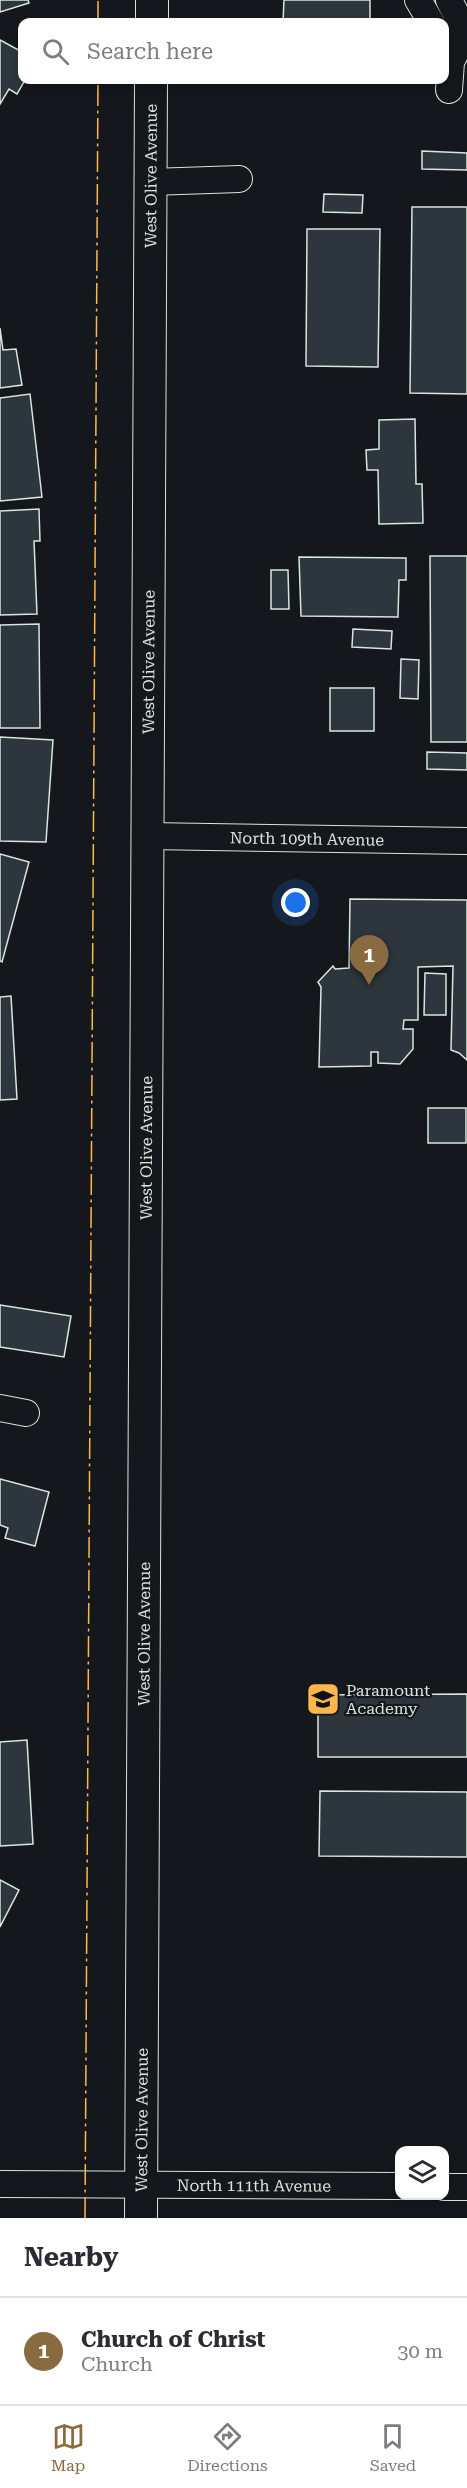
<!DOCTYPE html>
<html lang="en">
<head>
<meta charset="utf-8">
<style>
	:root { --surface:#fff; --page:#f7f7f7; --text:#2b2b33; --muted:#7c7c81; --line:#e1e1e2; --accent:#8a6a3f }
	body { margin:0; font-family:"Roboto Serif",serif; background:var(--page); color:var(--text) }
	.controls { position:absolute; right:18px; bottom:18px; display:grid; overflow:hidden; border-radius:12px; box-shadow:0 3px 9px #0003 }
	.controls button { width:54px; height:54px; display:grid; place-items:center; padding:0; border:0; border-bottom:2px solid var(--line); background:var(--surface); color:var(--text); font:30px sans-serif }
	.you { position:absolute; left:296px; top:903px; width:21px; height:21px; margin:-15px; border:4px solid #fff; border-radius:50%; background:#1a73e8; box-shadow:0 0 0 9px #1a73e833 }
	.badge { display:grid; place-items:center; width:39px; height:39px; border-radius:50%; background:var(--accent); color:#fff; font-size:20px; font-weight:700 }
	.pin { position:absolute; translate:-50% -50px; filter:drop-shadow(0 2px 3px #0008) }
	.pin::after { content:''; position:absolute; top:32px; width:21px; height:18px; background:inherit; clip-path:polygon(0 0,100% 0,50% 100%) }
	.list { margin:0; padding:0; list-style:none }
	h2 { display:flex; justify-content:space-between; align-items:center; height:78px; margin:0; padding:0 24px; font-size:26px }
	h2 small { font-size:20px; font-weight:400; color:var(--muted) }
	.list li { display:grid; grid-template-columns:39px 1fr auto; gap:18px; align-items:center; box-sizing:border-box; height:108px; padding:0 24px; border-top:2px solid var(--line) }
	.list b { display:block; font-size:22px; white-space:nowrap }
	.list p { margin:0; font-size:20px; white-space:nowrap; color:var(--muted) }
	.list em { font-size:20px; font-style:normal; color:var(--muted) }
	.icon { flex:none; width:33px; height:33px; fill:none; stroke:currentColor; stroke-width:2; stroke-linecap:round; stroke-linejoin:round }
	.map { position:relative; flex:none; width:467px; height:2218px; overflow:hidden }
	.search { position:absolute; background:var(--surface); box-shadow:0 3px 9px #0003; left:18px; right:18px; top:18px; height:66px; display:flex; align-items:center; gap:15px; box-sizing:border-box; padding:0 21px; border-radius:12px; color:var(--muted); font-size:22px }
	.sheet { height:186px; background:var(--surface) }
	nav { display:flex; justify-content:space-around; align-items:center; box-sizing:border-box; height:84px; border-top:2px solid var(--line); background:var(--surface); font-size:16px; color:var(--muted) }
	nav a { display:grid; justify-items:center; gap:3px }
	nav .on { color:var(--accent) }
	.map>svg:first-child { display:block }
	.building { fill:#2c363c; stroke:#d8e6dc; stroke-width:1.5 }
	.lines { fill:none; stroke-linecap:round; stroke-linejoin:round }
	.minor-casing { stroke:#d8e6dc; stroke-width:28 }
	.major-casing { stroke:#d8e6dc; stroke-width:34 }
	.minor { stroke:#14181c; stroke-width:26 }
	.major { stroke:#14181c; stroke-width:32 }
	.power { stroke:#ffb74d; stroke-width:1.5; stroke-dasharray:21 4.5 3 4.5; stroke-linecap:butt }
	.labels { text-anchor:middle; stroke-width:4.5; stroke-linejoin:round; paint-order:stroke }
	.street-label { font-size:16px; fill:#d8e6dc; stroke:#14181c }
	.poi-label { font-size:16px; fill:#d8e6dc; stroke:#14181c; text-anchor:start }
</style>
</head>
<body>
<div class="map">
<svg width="467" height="2218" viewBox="0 0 467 2218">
	<rect width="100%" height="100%" fill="#14181c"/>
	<g class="building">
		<path d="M0,0H28L29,3L0,12Z"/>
		<path d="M284,0H370V22H283Z"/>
		<path d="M0,40L22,52V80H25L17,94L9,89L0,104Z"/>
		<path d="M422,151L467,153V170L422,169Z"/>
		<path d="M324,194L363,195L362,213L323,212Z"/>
		<path d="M412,207H467V394L410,393Z"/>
		<path d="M307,229H380L378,367L306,366Z"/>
		<path d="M0,328L3,350L16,349L22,385L0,388Z"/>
		<path d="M30,394L42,497L0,501V398Z"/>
		<path d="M415,419L416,484H422L423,523L379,524L378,470H367L366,450L379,449V420Z"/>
		<path d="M39,509L40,541H34L37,614L0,615V511Z"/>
		<path d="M430,556H467V742H431Z"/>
		<path d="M299,557L406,558V580H399L398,617L301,616Z"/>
		<path d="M271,570H288L289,609H271Z"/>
		<path d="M39,624L40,728H0V625Z"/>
		<path d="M353,629L392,631L391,649L352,647Z"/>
		<path d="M401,659L419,660L418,699L400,698Z"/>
		<rect x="330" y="688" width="44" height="43"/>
		<path d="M0,737L53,740L46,842L0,841Z"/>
		<path d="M427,752L467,753V770L427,769Z"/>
		<path d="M0,854L29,862L2,962L0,961Z"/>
		<path d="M350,899L467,900V1060L459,1053L451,1050L453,966L418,967V1020H404L403,1029H413V1049L400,1064L378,1063V1052H371V1066L319,1067L321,987L318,982L333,966L335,969L349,968Z"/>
		<path d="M425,973L446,974V1015H424Z"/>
		<path d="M11,996L17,1099L0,1100V997Z"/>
		<rect x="428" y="1108" width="38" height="35"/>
		<path d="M0,1305L71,1316L64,1357L0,1347Z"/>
		<path d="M0,1479L49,1492L35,1546L5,1538L8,1528L0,1525Z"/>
		<path d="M467,1694V1757H318V1695Z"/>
		<path d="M27,1740L33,1844L0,1846V1742Z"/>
		<path d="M320,1791L467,1792V1857L319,1856Z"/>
		<path d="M0,1880L19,1890L0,1927Z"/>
	</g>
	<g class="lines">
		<g class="minor-casing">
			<g id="minor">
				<path d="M418,0L431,22"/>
				<path d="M449,0L456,14L458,34L456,52L451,62L449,90"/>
				<path d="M151,182L239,179"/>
				<path id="s1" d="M148,836L467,841"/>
				<path d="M0,1408L26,1413"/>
				<path id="s2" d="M0,2184L400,2186"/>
				<path d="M444,2187H467"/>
			</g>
		</g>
		<g class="major-casing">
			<g id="major">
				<path d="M152,22V0"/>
				<path id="s3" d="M141,2218L151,80"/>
			</g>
		</g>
		<use href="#minor" class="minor"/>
		<use href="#major" class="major"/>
		<g class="power">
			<path d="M98,22V0"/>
			<path d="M85,2218L98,80"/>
		</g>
	</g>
	<defs>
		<g id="school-square" transform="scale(1.725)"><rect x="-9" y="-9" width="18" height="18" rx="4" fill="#ffb74d" stroke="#14181c"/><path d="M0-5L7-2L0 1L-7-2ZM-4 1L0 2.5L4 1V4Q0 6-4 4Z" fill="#111"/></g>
	</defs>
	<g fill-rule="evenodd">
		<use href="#school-square" x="323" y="1699"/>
	</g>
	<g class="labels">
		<g class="street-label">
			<text dy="6" stroke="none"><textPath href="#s3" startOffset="2042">West Olive Avenue</textPath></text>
			<text dy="6" stroke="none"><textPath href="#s3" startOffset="1556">West Olive Avenue</textPath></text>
			<text dy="6" stroke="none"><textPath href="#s1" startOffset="159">North 109th Avenue</textPath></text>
			<text dy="6" stroke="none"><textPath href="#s3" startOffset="1070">West Olive Avenue</textPath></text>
			<text dy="6" stroke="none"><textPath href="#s3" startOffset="584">West Olive Avenue</textPath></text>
			<text dy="6" stroke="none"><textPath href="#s3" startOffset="98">West Olive Avenue</textPath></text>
			<text dy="6" stroke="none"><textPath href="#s2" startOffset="254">North 111th Avenue</textPath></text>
		</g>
		<g class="poi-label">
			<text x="346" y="1696">Paramount<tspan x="346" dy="18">Academy</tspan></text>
		</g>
	</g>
</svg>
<div class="controls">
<button><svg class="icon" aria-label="layers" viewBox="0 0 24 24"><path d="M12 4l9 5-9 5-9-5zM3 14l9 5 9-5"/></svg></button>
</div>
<div class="you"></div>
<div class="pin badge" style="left:369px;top:985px">1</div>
<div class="search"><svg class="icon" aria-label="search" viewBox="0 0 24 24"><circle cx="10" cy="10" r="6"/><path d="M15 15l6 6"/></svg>Search here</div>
</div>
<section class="sheet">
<h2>Nearby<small></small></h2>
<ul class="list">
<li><span class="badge">1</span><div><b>Church of Christ</b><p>Church</p></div><em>30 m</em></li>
</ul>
</section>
<nav>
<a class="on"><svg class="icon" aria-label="map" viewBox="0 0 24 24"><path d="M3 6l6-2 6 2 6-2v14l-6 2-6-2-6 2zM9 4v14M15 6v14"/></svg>Map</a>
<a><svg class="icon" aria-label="directions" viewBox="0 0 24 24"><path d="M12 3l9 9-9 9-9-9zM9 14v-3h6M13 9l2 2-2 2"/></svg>Directions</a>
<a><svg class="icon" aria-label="saved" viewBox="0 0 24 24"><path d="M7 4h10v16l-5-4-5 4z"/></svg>Saved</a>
</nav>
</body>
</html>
